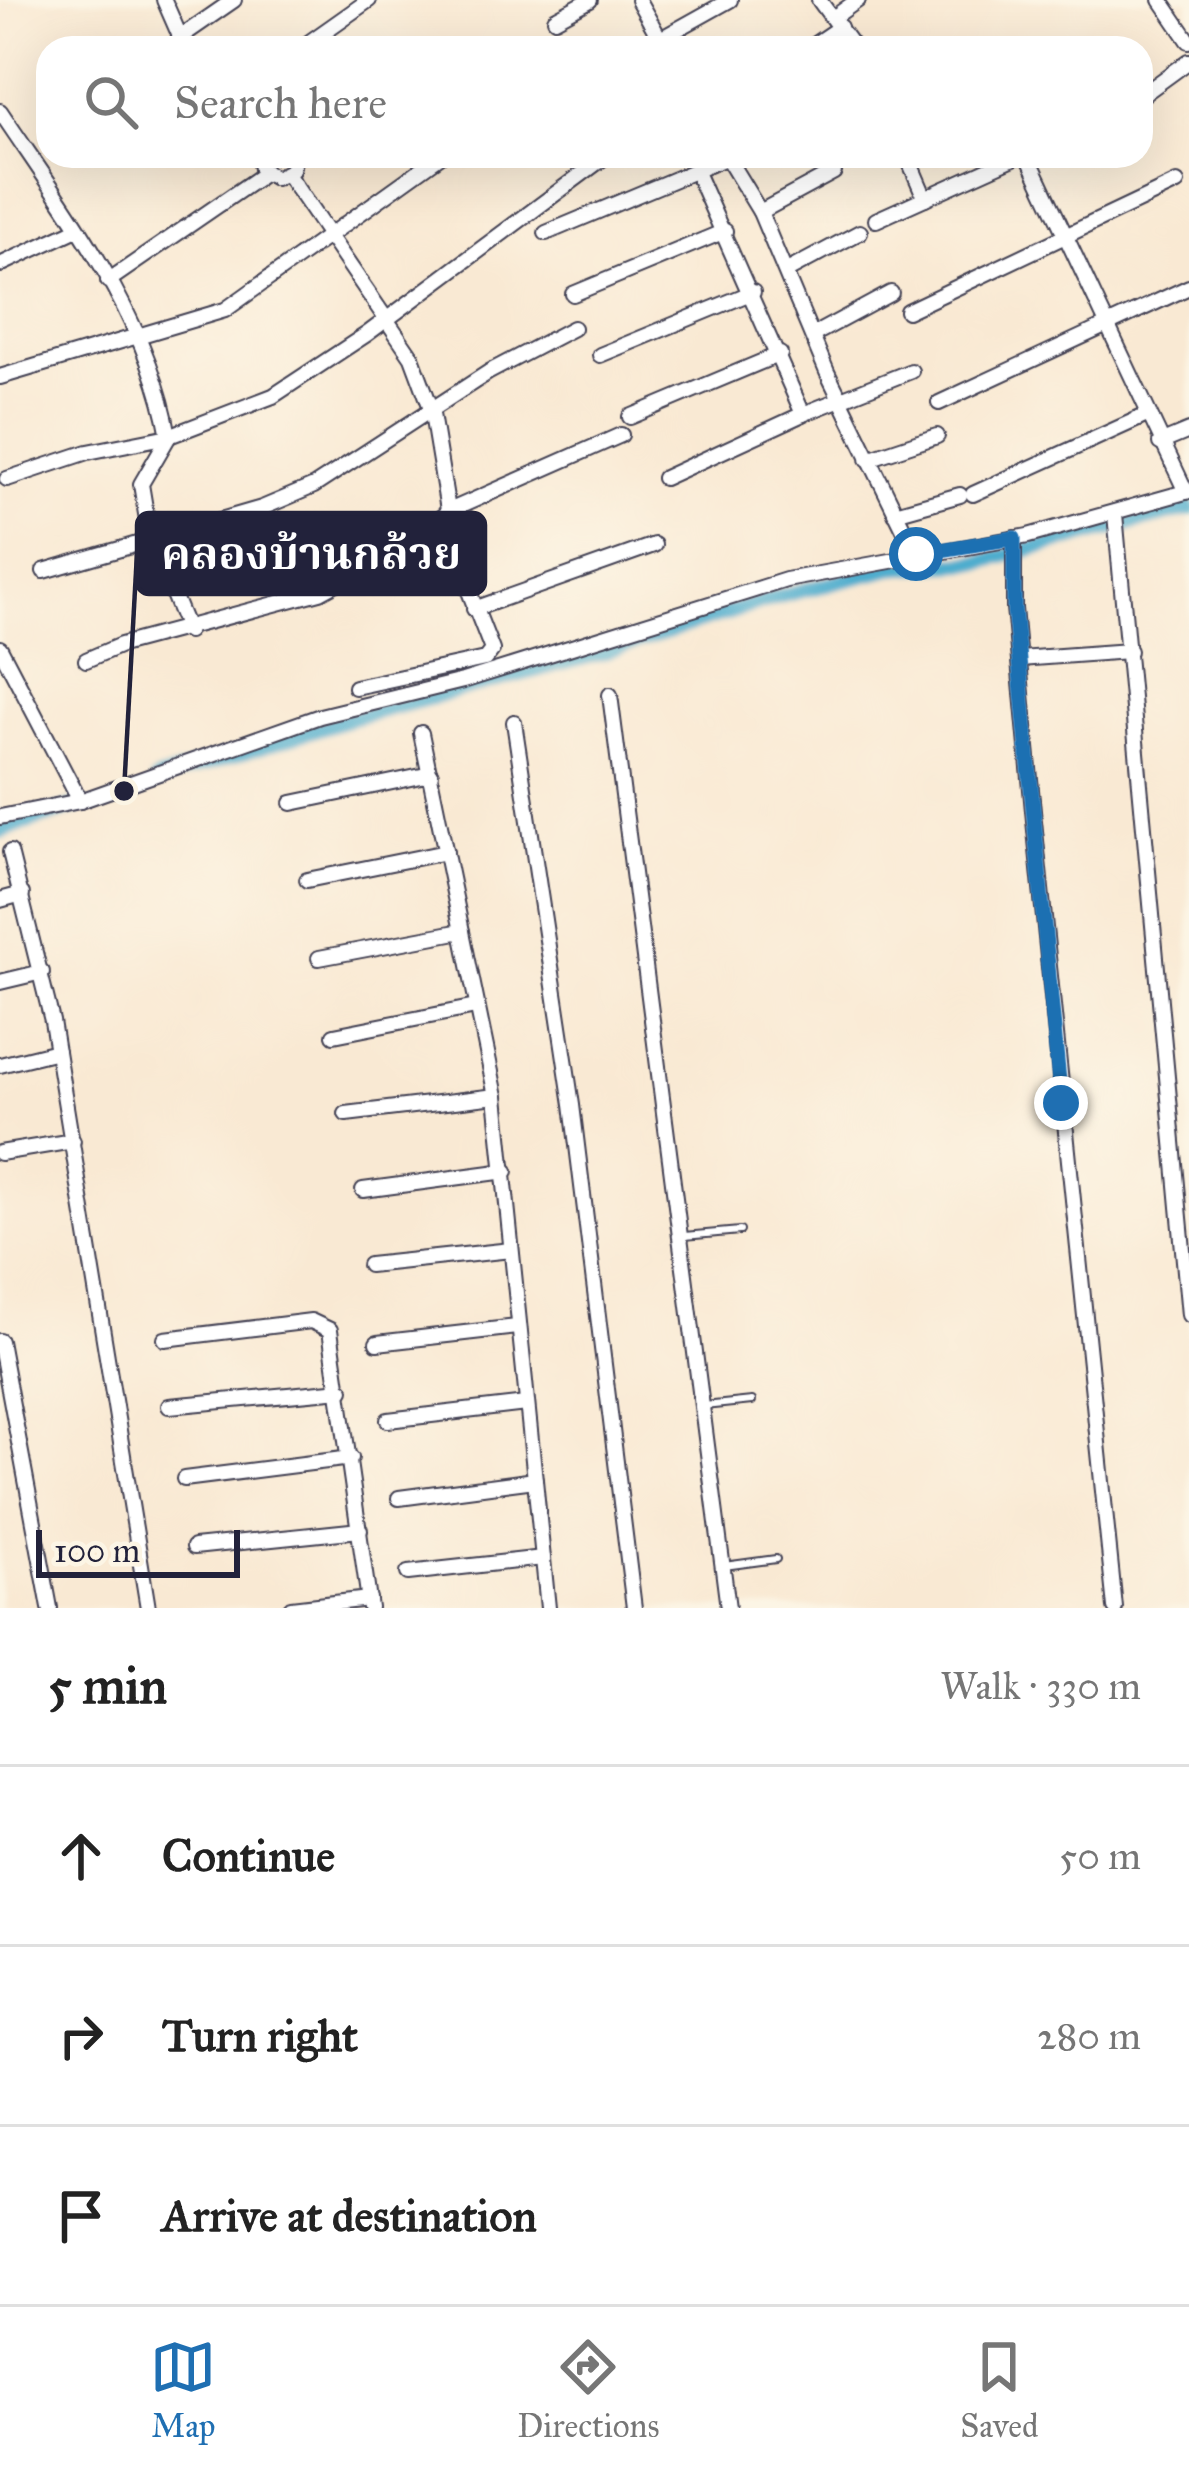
<!DOCTYPE html>
<html lang="en">
<head>
<meta charset="utf-8">
<style>
	:root { --surface:#fff; --page:#f6f6f6; --text:#222; --muted:#767676; --line:#e0e0e0; --accent:#1f6fb2 }
	body { margin:0; font-family:"IM FELL Great Primer","Noto Serif Thai",serif; background:var(--page); color:var(--text) }
	.scale { position:absolute; left:36px; bottom:30px; width:204px; box-sizing:border-box; padding-left:12px; border:6px solid #22223b; border-top:0; font-size:33px; line-height:42px; white-space:nowrap; color:#22223b; -webkit-text-stroke:9px #fcf5e5; paint-order:stroke }
	.stop { position:absolute; width:36px; height:36px; margin:-27px; border:9px solid #1f6fb2; border-radius:50%; background:#fff }
	.stop.end { background:#1f6fb2; border-color:#fff; box-shadow:0 3px 12px #0008 }
	.list { margin:0; padding:0; list-style:none }
	h2 { display:flex; justify-content:space-between; align-items:center; height:156px; margin:0; padding:0 48px; font-size:51px }
	h2 small { font-size:39px; font-weight:400; color:var(--muted) }
	.list li { display:grid; grid-template-columns:78px 1fr auto; gap:36px; align-items:center; box-sizing:border-box; height:180px; padding:0 48px; border-top:3px solid var(--line) }
	.list b { display:block; font-size:45px; white-space:nowrap }
	.list em { font-size:39px; font-style:normal; color:var(--muted) }
	.icon { flex:none; width:66px; height:66px; fill:none; stroke:currentColor; stroke-width:2; stroke-linecap:round; stroke-linejoin:round }
	.map { position:relative; flex:none; width:1189px; height:1608px; overflow:hidden }
	.search { position:absolute; background:var(--surface); box-shadow:0 12px 48px #0002; left:36px; right:36px; top:36px; height:132px; display:flex; align-items:center; gap:30px; box-sizing:border-box; padding:0 42px; border-radius:36px; color:var(--muted); font-size:45px }
	.sheet { height:696px; background:var(--surface) }
	nav { display:flex; justify-content:space-around; align-items:center; box-sizing:border-box; height:168px; border-top:3px solid var(--line); background:var(--surface); font-size:33px; color:var(--muted) }
	nav a { display:grid; justify-items:center; gap:6px }
	nav .on { color:var(--accent) }
	.map>svg:first-child { display:block }
	.lines { fill:none; stroke-linecap:round; stroke-linejoin:round }
	.canal { stroke:#50adce; stroke-width:15 }
	.lane-casing { stroke:#424052; stroke-width:10 }
	.street-casing { stroke:#424052; stroke-width:18 }
	.lane { stroke:#fff; stroke-width:6 }
	.street { stroke:#fff; stroke-width:14 }
	.route { stroke:#1f6fb2; stroke-width:15 }
	.leader { fill:none; stroke:#22223b; stroke-width:4.5 }
	.callout-dot { fill:#22223b; stroke:#fcf5e5; stroke-width:4.5 }
	.callout { fill:#22223b; stroke:#22223b; stroke-width:4.5 }
	.callout-label { font-size:45px; text-anchor:middle; font-weight:bold; fill:#fff }
</style>
</head>
<body>
<div class="map">
<svg width="1189" height="1608" viewBox="0 0 1189 1608">
	<rect width="100%" height="100%" fill="#fcf5e5"/>
	<filter id="ink" filterUnits="userSpaceOnUse"><feTurbulence type="fractalNoise" baseFrequency=".00833" numOctaves="2"/><feDisplacementMap in="SourceGraphic" scale="24" xChannelSelector="R" yChannelSelector="G"/><feConvolveMatrix kernelMatrix="1 2 1 2 8 2 1 2 1" color-interpolation-filters="sRGB"/></filter>
	<filter id="wash" filterUnits="userSpaceOnUse"><feTurbulence type="fractalNoise" baseFrequency=".004" numOctaves="4" result="noise"/><feDisplacementMap in="SourceGraphic" scale="48" xChannelSelector="R" yChannelSelector="G"/><feGaussianBlur stdDeviation="2.7" result="paint"/><feColorMatrix in="noise" values="0 0 0 0 0 0 0 0 0 0 0 0 0 0 0 0 0 1.4 0 .05"/><feComposite in="paint" operator="in"/></filter>
	<g filter="url(#wash)">
		<rect width="100%" height="100%" fill="#f9e9d3"/>
		<g class="lines">
			<g class="canal">
				<path d="M157,780L338,722L598,654L784,595L893,568L981,562L1189,509"/>
				<path d="M0,831L77,806"/>
			</g>
		</g>
	</g>
	<g filter="url(#ink)">
		<g class="lines">
			<g class="lane-casing">
				<g id="lane">
					<path d="M684,1236L740,1231"/>
					<path d="M704,1406L752,1401"/>
					<path d="M724,1566L776,1559"/>
				</g>
			</g>
			<g class="street-casing">
				<g id="street">
					<path d="M164,0L185,48"/>
					<path d="M638,0L665,48"/>
					<path d="M819,0L854,48"/>
					<path d="M1161,0L1189,41"/>
					<path d="M833,18L858,0"/>
					<path d="M555,19L590,0"/>
					<path d="M179,38L234,0"/>
					<path d="M301,48L369,0"/>
					<path d="M644,48L730,0"/>
					<path d="M809,48L840,27"/>
					<path d="M1141,96L1189,61"/>
					<path d="M0,111C66,210 148,316 169,436L141,484L150,538L188,631"/>
					<path d="M259,156L261,169L276,178L292,170L295,156"/>
					<path d="M726,156L760,212L827,372L916,554"/>
					<path d="M907,156L925,198"/>
					<path d="M1028,156L1186,492"/>
					<path d="M696,172L803,414L911,371"/>
					<path d="M287,174L412,357L431,408L456,558L492,650L485,659L355,687"/>
					<path d="M760,212L834,172"/>
					<path d="M876,220L1018,156"/>
					<path d="M546,233L730,156"/>
					<path d="M0,265L75,230"/>
					<path d="M787,271L860,232"/>
					<path d="M108,281L265,173"/>
					<path d="M573,294L725,231"/>
					<path d="M907,311L1177,183"/>
					<path d="M813,335L891,293"/>
					<path d="M600,355L753,292"/>
					<path d="M0,377L225,310L440,156"/>
					<path d="M939,403L1189,287"/>
					<path d="M630,417L780,354"/>
					<path d="M1160,443L1189,431"/>
					<path d="M868,459L937,436"/>
					<path d="M664,478L803,414"/>
					<path d="M7,479L88,452L169,436L273,396L367,334L606,156"/>
					<path d="M973,494L1147,415"/>
					<path d="M895,513L960,495"/>
					<path d="M1115,514L1189,1315"/>
					<path d="M1014,538V608L1033,811L1115,1608"/>
					<path d="M44,571L262,508L314,486L489,372L573,328"/>
					<path d="M474,609L654,545"/>
					<path d="M0,648L80,801"/>
					<path d="M1019,659L1129,651"/>
					<path d="M86,660L121,645L320,592L403,547L449,511L621,435"/>
					<path d="M610,695L728,1608"/>
					<path d="M514,722L572,1105L634,1608"/>
					<path d="M421,733L496,1096L548,1608"/>
					<path d="M292,803L431,774"/>
					<path d="M0,817L80,801L320,716L463,681L786,580L1028,536L1189,491"/>
					<path d="M10,852L52,1021L148,1608"/>
					<path d="M307,880L446,852"/>
					<path d="M0,900L22,894"/>
					<path d="M319,958L462,931"/>
					<path d="M0,982L42,972"/>
					<path d="M334,1035L476,1007"/>
					<path d="M0,1065L57,1051"/>
					<path d="M346,1114L496,1096"/>
					<path d="M0,1153L73,1141"/>
					<path d="M363,1190L506,1171"/>
					<path d="M369,1265L511,1250"/>
					<path d="M165,1339L311,1321L330,1330L370,1608"/>
					<path d="M0,1341L50,1608"/>
					<path d="M377,1343L517,1327"/>
					<path d="M169,1406L342,1390"/>
					<path d="M388,1420L526,1404"/>
					<path d="M184,1479L351,1458"/>
					<path d="M399,1498L535,1480"/>
					<path d="M194,1547L360,1530"/>
					<path d="M408,1573L543,1558"/>
					<path d="M291,1608L369,1599"/>
				</g>
			</g>
			<use href="#lane" class="lane"/>
			<use href="#street" class="street"/>
		</g>
	</g>
	<g class="lines" filter="url(#ink)">
		<path class="route" d="M916,554L1014,538V608L1061,1103"/>
	</g>
	<path class="leader" d="M124 791L137 553"/>
	<circle class="callout-dot" cx="124" cy="791" r="12"/>
	<rect class="callout" x="137" y="513" width="348" height="81" rx="12"/>
	<g class="callout-label">
		<text x="311" y="569">คลองบ้านกล้วย</text>
	</g>
</svg>
<div class="scale">100 m</div>
<div class="stop" style="left:916px;top:554px"></div>
<div class="stop end" style="left:1061px;top:1103px"></div>
<div class="search"><svg class="icon" aria-label="search" viewBox="0 0 24 24"><circle cx="10" cy="10" r="6"/><path d="M15 15l6 6"/></svg>Search here</div>
</div>
<section class="sheet">
<h2>5 min<small>Walk · 330 m</small></h2>
<ul class="list">
<li><svg class="icon" aria-label="ahead" viewBox="0 0 24 24"><path d="M12 20V5M6 11l6-6 6 6"/></svg><div><b>Continue</b></div><em>50 m</em></li>
<li><svg class="icon" aria-label="right" viewBox="0 0 24 24"><path d="M7 20v-9h11M14 6l5 5-5 5"/></svg><div><b>Turn right</b></div><em>280 m</em></li>
<li><svg class="icon" aria-label="arrive" viewBox="0 0 24 24"><path d="M6 21V4h12l-3 4 3 4H6"/></svg><div><b>Arrive at destination</b></div></li>
</ul>
</section>
<nav>
<a class="on"><svg class="icon" aria-label="map" viewBox="0 0 24 24"><path d="M3 6l6-2 6 2 6-2v14l-6 2-6-2-6 2zM9 4v14M15 6v14"/></svg>Map</a>
<a><svg class="icon" aria-label="directions" viewBox="0 0 24 24"><path d="M12 3l9 9-9 9-9-9zM9 14v-3h6M13 9l2 2-2 2"/></svg>Directions</a>
<a><svg class="icon" aria-label="saved" viewBox="0 0 24 24"><path d="M7 4h10v16l-5-4-5 4z"/></svg>Saved</a>
</nav>
</body>
</html>
